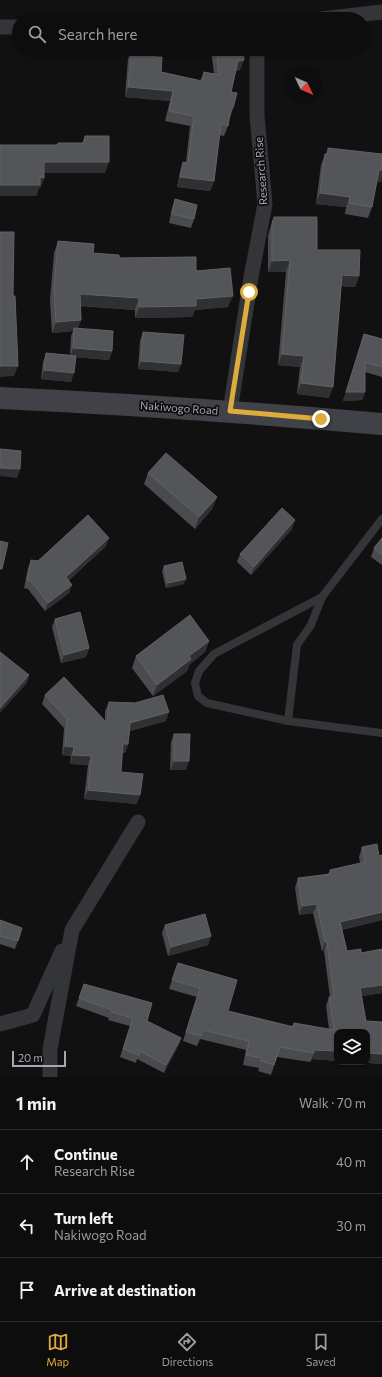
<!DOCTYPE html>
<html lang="en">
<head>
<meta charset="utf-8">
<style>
	:root { --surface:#0d0d0e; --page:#1b1b1c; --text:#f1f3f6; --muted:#9a9c9e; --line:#2d2d2e; --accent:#deac3d }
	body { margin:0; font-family:Commissioner,sans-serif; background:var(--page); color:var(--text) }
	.controls { position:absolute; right:12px; bottom:12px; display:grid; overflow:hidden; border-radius:8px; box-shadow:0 1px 3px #0004 }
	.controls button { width:36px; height:36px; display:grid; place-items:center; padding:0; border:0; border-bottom:1px solid var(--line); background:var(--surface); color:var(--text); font:20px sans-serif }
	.compass { position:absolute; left:286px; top:68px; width:36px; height:36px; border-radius:50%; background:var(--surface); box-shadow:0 1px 3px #0004; rotate:134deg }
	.scale { position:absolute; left:12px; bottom:10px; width:54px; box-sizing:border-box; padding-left:4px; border:2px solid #a4a8b1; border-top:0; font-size:11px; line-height:14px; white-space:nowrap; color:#a4a8b1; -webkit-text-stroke:3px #0c0c0d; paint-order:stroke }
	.stop { position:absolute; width:12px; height:12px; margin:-9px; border:3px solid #deac3d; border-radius:50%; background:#fff }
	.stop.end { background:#deac3d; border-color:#fff; box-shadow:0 1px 4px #0008 }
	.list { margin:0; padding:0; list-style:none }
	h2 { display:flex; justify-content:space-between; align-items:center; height:52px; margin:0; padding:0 16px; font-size:17px }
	h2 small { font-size:13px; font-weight:400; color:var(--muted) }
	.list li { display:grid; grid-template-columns:26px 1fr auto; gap:12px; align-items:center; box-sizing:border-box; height:64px; padding:0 16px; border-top:1px solid var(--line) }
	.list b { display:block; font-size:15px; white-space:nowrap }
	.list p { margin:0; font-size:13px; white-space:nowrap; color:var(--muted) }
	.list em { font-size:13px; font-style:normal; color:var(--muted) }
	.icon { flex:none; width:22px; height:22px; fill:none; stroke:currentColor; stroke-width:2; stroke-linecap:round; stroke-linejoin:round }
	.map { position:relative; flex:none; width:382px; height:1077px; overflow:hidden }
	.search { position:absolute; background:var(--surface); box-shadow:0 1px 3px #0004; left:12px; right:12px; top:12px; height:44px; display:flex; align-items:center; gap:10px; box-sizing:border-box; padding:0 14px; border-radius:22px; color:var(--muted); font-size:15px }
	.sheet { height:244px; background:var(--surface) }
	nav { display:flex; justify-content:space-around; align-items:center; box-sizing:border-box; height:56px; border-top:1px solid var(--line); background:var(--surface); font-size:11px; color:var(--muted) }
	nav a { display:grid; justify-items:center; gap:2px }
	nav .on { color:var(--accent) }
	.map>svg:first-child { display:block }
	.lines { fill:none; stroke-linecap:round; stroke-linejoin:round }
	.lane { stroke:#343539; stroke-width:8 }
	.street { stroke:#343539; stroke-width:15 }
	.secondary { stroke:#414247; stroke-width:22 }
	.wall { fill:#4a4b4e }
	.shaded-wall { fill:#2f3032 }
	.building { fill:#535559; stroke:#606267 }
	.route { stroke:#deac3d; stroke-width:5 }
	.labels { text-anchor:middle; stroke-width:3.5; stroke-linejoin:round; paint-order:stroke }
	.street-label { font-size:11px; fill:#a4a8b1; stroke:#0c0c0d }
</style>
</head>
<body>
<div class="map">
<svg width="382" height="1077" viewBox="0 0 382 1077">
	<rect width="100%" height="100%" fill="#111112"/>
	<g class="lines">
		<g class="lane">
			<path d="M382,519L322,597L311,625L297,645L288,721L382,733"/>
			<path d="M288,721L207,703L198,696L195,683L199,671L214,654L322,597"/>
		</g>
		<g class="street">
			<path d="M321,19L382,12"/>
			<path d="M0,27H19"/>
			<path d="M230,411L251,277L265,204L257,116V49"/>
			<path d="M0,1024L33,1015L62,951"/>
			<path d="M50,1077V1049L72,930L138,822"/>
		</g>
		<path class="secondary" d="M0,398C128,404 255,413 382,424"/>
	</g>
	<g class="wall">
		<path d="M132,49L155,57L161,72L200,81L204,72L214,74L211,49H243L240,70L236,71L231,92L233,108L230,118H229L228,126L224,136L219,135L214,181L210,191L177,187L180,172L183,162H186L190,126L165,121L170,101L125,97L128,59Z"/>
		<path d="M85,136L105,173H44V178L40,188H39L36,196H0V145H57L58,143H82Z"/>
		<path d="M328,148L381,182L376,181L372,207L368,218L345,214L346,207L316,204L321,165L325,154H326Z"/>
		<path d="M175,199L194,219L191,228L169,223L172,208Z"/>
		<path d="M274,217L317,250L359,276L355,287L341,286L329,398L297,394L300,367L278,365L286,272H268V236L270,228Z"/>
		<path d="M58,241L93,253L196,271L228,307L195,310L192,317L135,318V310L80,306L81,320L78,328L112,351L109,360L76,357L71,382L41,379L43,362L46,353L70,355L71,336L73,331L52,333L50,300L54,253Z"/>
		<path d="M143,332L181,364L178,372L138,369L140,341Z"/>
		<path d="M364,334L382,339V377L365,372V392L362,400L343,401Z"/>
		<path d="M148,473L217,497L212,509L195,529L144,484Z"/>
		<path d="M292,529L251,575L237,562L240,554Z"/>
		<path d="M382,538V565L371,557L374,548Z"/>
		<path d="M106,546L68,581L69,593L45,611L28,589L24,588L28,568L31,560L38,561Z"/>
		<path d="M164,566L184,584L166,588L162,571Z"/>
		<path d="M55,619L89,648L86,657L61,663L52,627Z"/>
		<path d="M209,641L205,652L190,664L187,671L153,696L132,668L136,656Z"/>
		<path d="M45,695L105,721V711L109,702L166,721L130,731L128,744L125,753H122L121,772L137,804L84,799L88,765L70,764L71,756L62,755L64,728L42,704Z"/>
		<path d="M174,734L186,770H170L171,742Z"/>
		<path d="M362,847L379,856L382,855V920L342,930L347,951L361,953L382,949V993L362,996L366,1021L382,1022V1064L356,1062L337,1032V1061L312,1059L310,1062L277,1057L271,1075L258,1071L259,1068L243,1065L246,1050L200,1039L197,1046L183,1041L197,997L169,989L178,963L228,1011L292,1026L294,1023L329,1029L326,1006L329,997H330L324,951H322L313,913L299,915L295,888L298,878L328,874L330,870L360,863L359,857Z"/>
		<path d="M0,920L22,928L15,949L0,944Z"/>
		<path d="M165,925L211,936L208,945L168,956L162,933Z"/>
		<path d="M84,984L147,1021L181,1038L178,1046L164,1073L137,1059L136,1063L120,1057L130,1026L108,1020L109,1018L76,1006Z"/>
	</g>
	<g class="shaded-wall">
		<path d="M244,60L240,70L234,71L238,61Z"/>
		<path d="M128,87L173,91L170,101L125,97Z"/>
		<path d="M44,162H109L105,173H40Z"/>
		<path d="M379,170H382V178L381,182L375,181Z"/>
		<path d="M40,177L44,178L40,188H39L36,196H0V185Z"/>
		<path d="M180,177L214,181L210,191L177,187Z"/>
		<path d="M320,193L350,197L346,207L316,204Z"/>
		<path d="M290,260L286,272H268L272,261Z"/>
		<path d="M342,275L359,276L355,287L338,286Z"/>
		<path d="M80,294L139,298L135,310L75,305Z"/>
		<path d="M233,296L228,307L195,310L192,317L135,318L139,307L196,299Z"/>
		<path d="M81,320L77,331L74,328L73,331L52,333L56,322Z"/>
		<path d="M73,348L112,351L109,360L70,357Z"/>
		<path d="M282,354L304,356L300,367L278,365Z"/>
		<path d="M141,361L181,364L178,372L138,369Z"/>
		<path d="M0,366H18L14,376L0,377Z"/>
		<path d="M44,370L74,373L71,382L41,379Z"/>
		<path d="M301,383L333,387L329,398L297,394Z"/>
		<path d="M346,392H365L362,400L343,401Z"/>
		<path d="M0,468L20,469L17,478L0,476Z"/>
		<path d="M217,497L212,509L195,529L199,517Z"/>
		<path d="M295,520L292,529L251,575L254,567Z"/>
		<path d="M109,538L106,546L63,585L66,577Z"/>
		<path d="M186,579L184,584L166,588L168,583Z"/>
		<path d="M72,585L69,593L45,611L48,603Z"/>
		<path d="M209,641L205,652L190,664L187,671L153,696L157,685L189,656Z"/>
		<path d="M89,648L86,657L61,663L64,655Z"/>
		<path d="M29,675L27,683L0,713V708Z"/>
		<path d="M169,712L166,721L127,732L130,723Z"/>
		<path d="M123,744H128L125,753H119Z"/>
		<path d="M65,746L74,747L71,756L62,755Z"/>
		<path d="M73,755L91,756L88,765L70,764Z"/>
		<path d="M174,761H189L186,770H170Z"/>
		<path d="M88,790L140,795L137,804L84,799Z"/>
		<path d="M317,904L313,913L299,915L302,906Z"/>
		<path d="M382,912V920L336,931L340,922Z"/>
		<path d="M211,936L208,945L168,956L171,947Z"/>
		<path d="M325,942H327L324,951H322Z"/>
		<path d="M382,985V993L357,997L360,988Z"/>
		<path d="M181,1038L178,1046L164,1073L166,1065Z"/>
		<path d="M314,1050L337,1051V1061L312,1059Z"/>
		<path d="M367,1053L382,1054V1064L356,1062H367Z"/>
	</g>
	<g class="building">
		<path d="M132,49L155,51V57H162L161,72L202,81L204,72L219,75L216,49H243L244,60L238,61L231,92L237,93L233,108H231L228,126L221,124L214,181L180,177L183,162L188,163L194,116L169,111L173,91L128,87Z"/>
		<path d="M85,136H109V162H44V178L40,177V185H0V145H58V143H84Z"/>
		<path d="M328,148L382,154V170H379L372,207L349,203L350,197L320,193L325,154H328Z"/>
		<path d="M175,199L197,205L194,219L172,214Z"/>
		<path d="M274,217H317V250H360L359,276L342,275L333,387L301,383L304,356L282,354L290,260L272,261V224Z"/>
		<path d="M0,232H14L13,296H15L18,366H0Z"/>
		<path d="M58,241L94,244L93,253L119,255V258L196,257V271L230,268L233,296L196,299V306L139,307V298L80,294L81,320L56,322L54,289Z"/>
		<path d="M74,328L113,331L112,351L73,348Z"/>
		<path d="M143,332L184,335L181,364L141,361Z"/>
		<path d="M364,334L382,339V367L365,362V392H346Z"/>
		<path d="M46,353L76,356L74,373L44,370Z"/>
		<path d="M0,449L21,451L20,469L0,468Z"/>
		<path d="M166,453L217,497L199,517L148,473Z"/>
		<path d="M282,508L295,520L254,567L240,554Z"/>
		<path d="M88,515L109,538L66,577L72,585L48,603L31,581L27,580L31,560L38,561Z"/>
		<path d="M382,538V555L374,548Z"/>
		<path d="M0,541L8,543L2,569H0Z"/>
		<path d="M182,562L186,579L168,583L164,566Z"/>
		<path d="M80,612L89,648L64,655L55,619Z"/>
		<path d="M190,615L209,641L189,656L191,659L157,685L136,656Z"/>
		<path d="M0,652L29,675L0,708Z"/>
		<path d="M64,677L107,723L109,702L135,703L163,695L169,712L130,723L128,744H123L121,772L143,774L140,795L88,790L91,756L73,755L74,747L65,746L67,719L45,695Z"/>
		<path d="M174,734H190L189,761H174Z"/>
		<path d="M377,844L379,856L382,855V912L340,922L347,951L361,949V953L382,949V985L360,988L366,1021L382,1022V1054L367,1053V1032H337V1051L314,1050V1053L280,1047L274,1065L261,1061L262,1058L246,1055L249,1041L203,1030L201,1036L186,1032L200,988L172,980L178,963L237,980L228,1011L293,1027L294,1023L334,1030L329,997L334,996L327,942H325L317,904L302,906L298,878L331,874L330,870L365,862L362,847Z"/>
		<path d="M205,914L211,936L171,947L165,925Z"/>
		<path d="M0,920L22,928L18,941L0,936Z"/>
		<path d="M84,984L152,1003L147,1021L181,1038L166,1065L140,1051L139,1055L123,1049L133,1018L111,1012L112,1010L79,998Z"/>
	</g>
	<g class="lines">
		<path class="route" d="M249,292L230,411L321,419"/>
	</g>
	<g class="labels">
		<g class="street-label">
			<text transform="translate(261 171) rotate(-94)" y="4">Research Rise</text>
			<text transform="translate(179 408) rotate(4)" y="4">Nakiwogo Road</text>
		</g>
	</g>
</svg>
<div class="controls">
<button><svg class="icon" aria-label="layers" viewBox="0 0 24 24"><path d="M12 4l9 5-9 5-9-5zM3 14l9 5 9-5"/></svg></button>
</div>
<svg class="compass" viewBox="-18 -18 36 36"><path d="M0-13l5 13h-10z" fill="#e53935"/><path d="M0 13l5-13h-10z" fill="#9a9c9e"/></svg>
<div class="scale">20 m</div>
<div class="stop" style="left:249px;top:292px"></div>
<div class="stop end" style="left:321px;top:419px"></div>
<div class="search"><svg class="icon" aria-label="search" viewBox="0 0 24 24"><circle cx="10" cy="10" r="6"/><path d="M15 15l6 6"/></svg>Search here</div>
</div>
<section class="sheet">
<h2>1 min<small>Walk · 70 m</small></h2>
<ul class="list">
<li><svg class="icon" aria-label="ahead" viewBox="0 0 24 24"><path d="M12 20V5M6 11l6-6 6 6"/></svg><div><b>Continue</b><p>Research Rise</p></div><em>40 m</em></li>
<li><svg class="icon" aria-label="left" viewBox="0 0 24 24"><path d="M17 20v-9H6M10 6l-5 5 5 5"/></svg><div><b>Turn left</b><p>Nakiwogo Road</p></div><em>30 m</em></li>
<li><svg class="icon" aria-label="arrive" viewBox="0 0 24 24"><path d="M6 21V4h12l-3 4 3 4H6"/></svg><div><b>Arrive at destination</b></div></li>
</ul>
</section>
<nav>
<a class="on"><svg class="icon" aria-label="map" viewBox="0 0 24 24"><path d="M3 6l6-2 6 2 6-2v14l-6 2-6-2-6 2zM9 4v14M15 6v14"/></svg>Map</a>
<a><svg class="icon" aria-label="directions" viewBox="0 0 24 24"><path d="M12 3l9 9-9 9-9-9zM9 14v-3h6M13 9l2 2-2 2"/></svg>Directions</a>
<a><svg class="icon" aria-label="saved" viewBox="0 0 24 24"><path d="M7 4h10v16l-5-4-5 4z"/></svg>Saved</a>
</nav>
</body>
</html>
